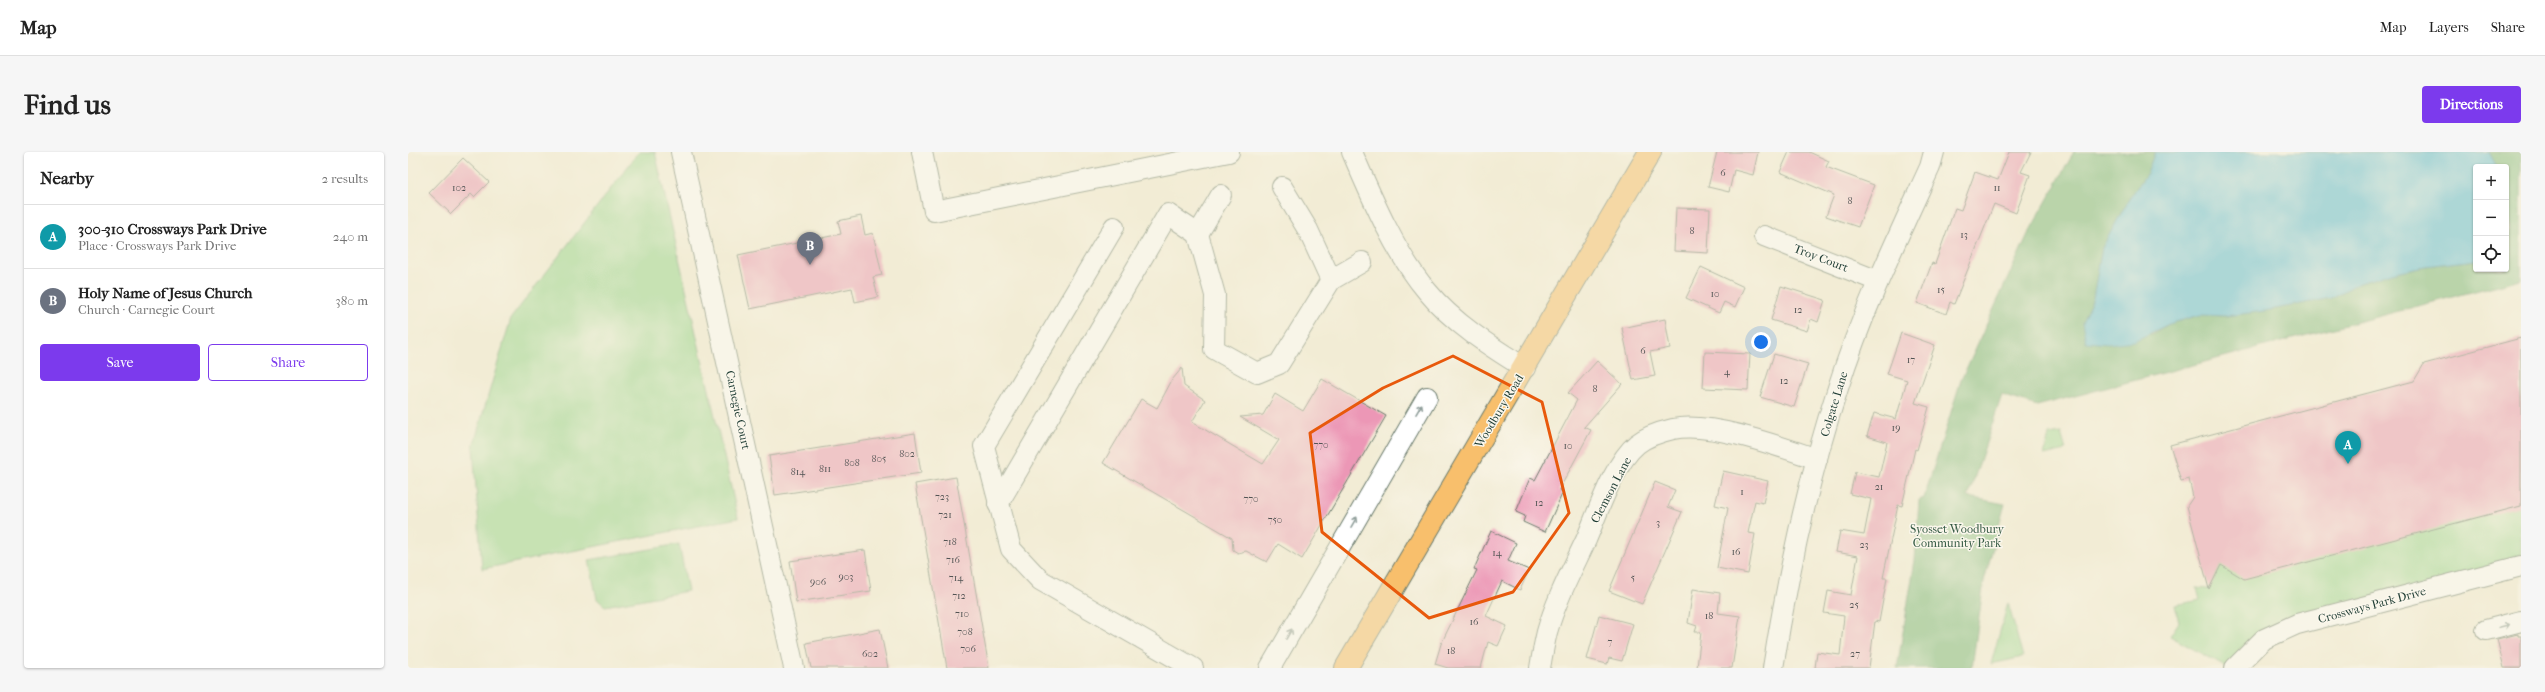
<!DOCTYPE html>
<html lang="en">
<head>
<meta charset="utf-8">
<style>
	:root { --surface:#fff; --page:#f6f6f6; --text:#222; --muted:#767676; --line:#e0e0e0; --accent:#7c3aed }
	body { margin:0; font-family:"IM FELL French Canon",serif; background:var(--page); color:var(--text) }
	.controls { position:absolute; right:12px; top:12px; display:grid; overflow:hidden; border-radius:4px; box-shadow:0 1px 3px #0004 }
	.controls button { width:36px; height:36px; display:grid; place-items:center; padding:0; border:0; border-bottom:1px solid var(--line); background:var(--surface); color:var(--text); font:20px sans-serif }
	.you { position:absolute; left:1353px; top:190px; width:14px; height:14px; margin:-10px; border:3px solid #fff; border-radius:50%; background:#1a73e8; box-shadow:0 0 0 6px #1a73e833 }
	.badge { display:grid; place-items:center; width:26px; height:26px; border-radius:50%; background:var(--accent); color:#fff; font-size:13px; font-weight:700 }
	.pin { position:absolute; translate:-50% -33px; filter:drop-shadow(0 1px 2px #0008) }
	.pin::after { content:''; position:absolute; top:21px; width:14px; height:12px; background:inherit; clip-path:polygon(0 0,100% 0,50% 100%) }
	.list { margin:0; padding:0; list-style:none }
	h2 { display:flex; justify-content:space-between; align-items:center; height:52px; margin:0; padding:0 16px; font-size:17px }
	h2 small { font-size:13px; font-weight:400; color:var(--muted) }
	.list li { display:grid; grid-template-columns:26px 1fr auto; gap:12px; align-items:center; box-sizing:border-box; height:64px; padding:0 16px; border-top:1px solid var(--line) }
	.list b { display:block; font-size:15px; white-space:nowrap }
	.list p { margin:0; font-size:13px; white-space:nowrap; color:var(--muted) }
	.list em { font-size:13px; font-style:normal; color:var(--muted) }
	.actions { display:flex; gap:8px; padding:12px 16px }
	.actions a { flex:1; padding:9px 0; border:1px solid var(--accent); border-radius:4px; text-align:center; font-size:14px; color:var(--accent) }
	.actions .main { background:var(--accent); color:#fff }
	.icon { flex:none; width:22px; height:22px; fill:none; stroke:currentColor; stroke-width:2; stroke-linecap:round; stroke-linejoin:round }
	.map { position:relative; flex:none; width:2113px; height:516px; overflow:hidden; border-radius:4px }
	header { display:flex; align-items:center; gap:24px; box-sizing:border-box; height:56px; padding:0 20px; background:var(--surface); border-bottom:1px solid var(--line) }
	header strong { font-size:19px }
	nav { display:flex; gap:22px; margin-inline-start:auto; font-size:14px }
	.intro { display:flex; align-items:center; justify-content:space-between; box-sizing:border-box; height:96px; padding:0 24px }
	h1 { margin:0; font-size:28px }
	.button { padding:10px 18px; border-radius:4px; background:var(--accent); color:#fff; font-size:14px; font-weight:700 }
	main { display:flex; gap:24px; padding:0 24px }
	aside { flex:1; background:var(--surface); border-radius:4px; box-shadow:0 1px 3px #0004 }
	.map>svg:first-child { display:block }
	.green { fill:#92d48b; stroke:#588860 }
	.forest { fill:#75b677; stroke:#4a7a56 }
	.water { fill:#5abcd8; stroke:#3c7c86 }
	.building { fill:#ec97b6 }
	.lines { fill:none; stroke-linecap:round; stroke-linejoin:round }
	.minor-casing { stroke:#697a6c; stroke-width:22 }
	.major-casing { stroke:#697a6c; stroke-width:24 }
	.minor { stroke:#fff; stroke-width:20 }
	.major { stroke:#f8bf6c; stroke-width:22 }
	.oneway { stroke:#8f9e9a }
	.marked { fill:none; stroke:#e8590c; stroke-width:3; stroke-linejoin:round }
	.labels { text-anchor:middle; stroke-width:3; stroke-linejoin:round; paint-order:stroke }
	.number-label { font-size:10px; fill:#525454 }
	.street-label { font-size:12px; fill:#1f3d34; stroke:#fbf7ec }
	.park-label { font-size:12px; fill:#365b45; stroke:#fbf7ec }
</style>
</head>
<body>
<header>
<strong>Map</strong>
<nav><a>Map</a><a>Layers</a><a>Share</a></nav>
</header>
<div class="intro"><h1>Find us</h1><a class="button">Directions</a></div>
<main>
<aside>
<h2>Nearby<small>2 results</small></h2>
<ul class="list">
<li><span class="badge" style="background:#0f9aa8">A</span><div><b>300-310 Crossways Park Drive</b><p>Place · Crossways Park Drive</p></div><em>240 m</em></li>
<li><span class="badge" style="background:#6b7280">B</span><div><b>Holy Name of Jesus Church</b><p>Church · Carnegie Court</p></div><em>380 m</em></li>
</ul>
<div class="actions"><a class="main">Save</a><a>Share</a></div>
</aside>
<div class="map">
<svg width="2113" height="516" viewBox="0 0 2113 516">
	<rect width="100%" height="100%" fill="#fbf7ec"/>
	<filter id="ink" filterUnits="userSpaceOnUse"><feTurbulence type="fractalNoise" baseFrequency=".025" numOctaves="2"/><feDisplacementMap in="SourceGraphic" scale="8" xChannelSelector="R" yChannelSelector="G"/><feConvolveMatrix kernelMatrix="1 2 1 2 8 2 1 2 1" color-interpolation-filters="sRGB"/></filter>
	<filter id="wash" filterUnits="userSpaceOnUse"><feTurbulence type="fractalNoise" baseFrequency=".012" numOctaves="4" result="noise"/><feDisplacementMap in="SourceGraphic" scale="16" xChannelSelector="R" yChannelSelector="G"/><feGaussianBlur stdDeviation="0.9" result="paint"/><feColorMatrix in="noise" values="0 0 0 0 0 0 0 0 0 0 0 0 0 0 0 0 0 1.4 0 .05"/><feComposite in="paint" operator="in"/></filter>
	<g filter="url(#wash)">
		<rect width="100%" height="100%" fill="#f2ecd5"/>
		<g class="green">
			<path d="M231,0H247L330,366L74,417L65,295L103,166Z"/>
			<path d="M1653,281L1658,298L1636,303L1641,283Z"/>
			<path d="M2113,354V409L1889,472L1819,516L1762,484L1771,470L1767,453L1792,448L1789,436L1801,437L1813,413Z"/>
			<path d="M271,392L280,439L197,454L189,447L181,408Z"/>
			<path d="M1600,451L1615,505L1583,512Z"/>
		</g>
		<path class="forest" d="M1666,0H1747L1739,21L1721,47L1694,96L1685,146L1674,170L1677,179L1744,182L1761,172L1792,163L1818,164L1857,159L1923,146L1951,131L1988,120L2017,114L2068,108V117H2098V86L2103,78L2098,56V15H2089L2081,0H2113V127L1629,254L1594,243L1560,345L1597,352L1576,429L1564,516H1489L1507,408L1511,348L1516,346L1553,228L1620,82Z"/>
		<path class="water" d="M1747,0H2081L2089,15H2068V108L2017,114L1988,120L1951,131L1923,146L1857,159L1818,164L1792,163L1761,172L1726,189L1700,192L1678,190L1674,170L1685,146L1694,96L1721,47L1739,21Z"/>
		<g id="blocks">
			<g class="building">
				<path d="M1309,0H1350L1345,23L1326,18L1321,40L1300,35Z"/>
				<path d="M1381,0H1401L1421,9L1418,15L1466,33L1450,75L1418,64L1426,43L1372,20Z"/>
				<path d="M1601,0H1623L1613,20L1622,23L1608,61L1586,52L1546,152L1542,150L1538,162L1509,151L1524,111L1527,112L1547,56L1553,58L1567,20L1590,28Z"/>
				<path d="M55,6L81,30L66,45L63,42L43,62L21,41Z"/>
				<path d="M1268,56L1302,57L1300,101L1266,99Z"/>
				<path d="M453,64L457,83L465,81L474,123L465,125L470,145L447,150L444,136L342,157L330,103L433,82L430,69Z"/>
				<path d="M1293,115L1336,135L1327,155L1316,150L1311,161L1278,146Z"/>
				<path d="M1373,134L1417,148L1410,170L1403,167L1399,179L1363,168Z"/>
				<path d="M1257,167L1262,196L1242,200L1247,224L1225,228L1214,176Z"/>
				<path d="M1493,181L1527,193L1507,251L1521,255L1509,298L1507,297L1494,354L1490,353L1475,426H1479L1471,470L1467,469L1461,516H1407L1409,500L1432,503L1436,464L1416,461L1420,439L1443,443L1450,404L1428,400L1432,379L1456,383L1463,347L1442,342L1447,320L1471,325L1479,290L1459,284L1466,261L1488,267L1499,228L1479,222Z"/>
				<path d="M2113,186V354L1836,427L1813,413L1801,437L1779,354L1785,345L1781,327L1773,329L1762,293L2006,229L2016,212Z"/>
				<path d="M1297,200L1342,202L1340,238L1295,236Z"/>
				<path d="M1366,202L1400,212L1386,255L1352,245Z"/>
				<path d="M1189,209L1214,232L1176,275L1183,278L1151,338L1155,340L1137,380L1115,370L1117,364L1108,360L1122,326L1127,328L1169,248L1160,241Z"/>
				<path d="M774,216L776,234L797,248L784,270L855,312L871,288L832,265L855,263L867,242L895,259L914,227L978,264L894,407L870,392L859,410L838,399L830,401L825,398L824,386L695,311L733,247L749,256L764,228Z"/>
				<path d="M507,281L513,321L367,343L361,304Z"/>
				<path d="M1315,319L1360,329L1355,351L1347,349L1340,381L1347,382L1340,422L1309,416L1320,356L1307,353Z"/>
				<path d="M548,325L581,516H539L507,332Z"/>
				<path d="M1247,330L1267,338L1260,355L1274,360L1234,452L1201,439Z"/>
				<path d="M1083,379L1108,391L1100,409L1121,418L1112,438L1094,429L1078,464L1099,474L1090,494L1080,490L1073,516H1040L1027,512L1033,492L1069,418L1066,417Z"/>
				<path d="M457,398L463,439L388,450L382,409Z"/>
				<path d="M1285,437L1312,441L1310,461L1332,464L1324,516H1289L1293,480H1287L1289,474L1280,471Z"/>
				<path d="M1191,463L1225,472L1214,509L1201,506L1199,512L1179,507Z"/>
				<path d="M472,477L480,516H403L398,491Z"/>
				<path d="M2110,482V484H2113V516H2096L2089,487Z"/>
			</g>
		</g>
	</g>
	<g filter="url(#ink)">
		<use href="#blocks" fill-opacity="0" stroke="#697a6c" stroke-width="1"/>
		<g class="lines">
			<g class="minor-casing">
				<g id="minor">
					<path d="M273,0L386,516"/>
					<path d="M514,0L526,59L821,0"/>
					<path d="M944,0C963,44 988,103 1019,139C1045,171 1083,195 1117,216"/>
					<path d="M874,35L900,78L923,128"/>
					<path d="M706,75L576,294L603,397L632,428L785,516"/>
					<path d="M790,82L813,43"/>
					<path d="M1356,84L1470,129"/>
					<path d="M590,352L760,62L790,82L807,143L806,197L849,221L871,212L923,128L954,110"/>
					<path d="M2078,478L2113,469"/>
					<path d="M862,516L1019,245"/>
					<path d="M1132,516C1134,504 1136,492 1139,480C1148,448 1164,418 1178,388C1190,360 1206,311 1229,292C1239,284 1252,280 1265,277C1302,269 1373,295 1409,307"/>
					<path d="M1365,516C1380,421 1400,327 1430,236C1454,160 1489,87 1522,15L1526,0"/>
					<path d="M1827,516L1856,487L1889,472L2113,414"/>
				</g>
			</g>
			<g class="major-casing">
				<path id="major" d="M938,516L1242,0"/>
			</g>
			<use href="#minor" class="minor"/>
			<use href="#major" class="major"/>
		</g>
		<defs><path id="oneway-shaft" d="M-6 0H5M1.5-3L5.5 0L1.5 3" fill="none" stroke-width="1.6" stroke-linecap="round" stroke-linejoin="round"/></defs>
		<g class="oneway">
			<use href="#oneway-shaft" transform="translate(1011 257) rotate(-60)"/>
			<use href="#oneway-shaft" transform="translate(946 370) rotate(-60)"/>
			<use href="#oneway-shaft" transform="translate(2096 474) rotate(-15)"/>
			<use href="#oneway-shaft" transform="translate(881 482) rotate(-60)"/>
		</g>
	</g>
	<path d="M0 0H2113V516H0ZM1045,204L1134,250L1161,361L1105,440L1021,466L914,380L902,281L975,236Z" fill="#f2ecd5" fill-opacity=".55" fill-rule="evenodd"/>
	<path class="marked" d="M1045,204L1134,250L1161,361L1105,440L1021,466L914,380L902,281L975,236Z"/>
	<g class="labels">
		<g class="number-label">
			<text x="1315" y="24">6</text>
			<text x="51" y="39">102</text>
			<text x="1589" y="39">11</text>
			<text x="1442" y="52">8</text>
			<text x="1284" y="82">8</text>
			<text x="1556" y="86">13</text>
			<text x="1533" y="141">15</text>
			<text x="1307" y="145">10</text>
			<text x="1390" y="161">12</text>
			<text x="1235" y="202">6</text>
			<text x="1503" y="211">17</text>
			<text x="1319" y="223">4</text>
			<text x="1376" y="232">12</text>
			<text x="1187" y="240">8</text>
			<text x="1488" y="279">19</text>
			<text x="913" y="296">770</text>
			<text x="1160" y="297">10</text>
			<text x="499" y="305">802</text>
			<text x="471" y="310">805</text>
			<text x="444" y="314">808</text>
			<text x="417" y="320">811</text>
			<text x="390" y="323">814</text>
			<text x="1471" y="338">21</text>
			<text x="1334" y="343">1</text>
			<text x="534" y="348">723</text>
			<text x="843" y="350">770</text>
			<text x="1131" y="354">12</text>
			<text x="537" y="366">721</text>
			<text x="867" y="371">750</text>
			<text x="1250" y="374">3</text>
			<text x="542" y="393">718</text>
			<text x="1456" y="396">23</text>
			<text x="1328" y="403">16</text>
			<text x="1089" y="404">14</text>
			<text x="545" y="411">716</text>
			<text x="438" y="428">903</text>
			<text x="548" y="429">714</text>
			<text x="1225" y="429">5</text>
			<text x="410" y="433">906</text>
			<text x="551" y="447">712</text>
			<text x="1446" y="456">25</text>
			<text x="554" y="465">710</text>
			<text x="1301" y="467">18</text>
			<text x="1066" y="473">16</text>
			<text x="557" y="483">708</text>
			<text x="1202" y="493">7</text>
			<text x="560" y="500">706</text>
			<text x="1043" y="502">18</text>
			<text x="462" y="505">602</text>
			<text x="1447" y="505">27</text>
		</g>
		<g class="street-label">
			<text transform="translate(1413 106) rotate(21)" y="4">Troy Court</text>
			<text transform="translate(1426 252) rotate(-73)" y="4">Colgate Lane</text>
			<text transform="translate(330 258) rotate(78)" y="4">Carnegie Court</text>
			<text transform="translate(1091 259) rotate(-59)" y="4">Woodbury Road</text>
			<text transform="translate(1203 338) rotate(-62)" y="4">Clemson Lane</text>
			<text transform="translate(1964 453) rotate(-15)" y="4">Crossways Park Drive</text>
		</g>
		<g class="park-label">
			<text x="1549" y="381">Syosset Woodbury<tspan x="1549" dy="14">Community Park</tspan></text>
		</g>
	</g>
</svg>
<div class="controls">
<button>+</button>
<button>−</button>
<button><svg class="icon" aria-label="locate" viewBox="0 0 24 24"><circle cx="12" cy="12" r="6"/><path d="M12 2v4M12 18v4M2 12h4M18 12h4"/></svg></button>
</div>
<div class="you"></div>
<div class="pin badge" style="left:1940px;top:312px;background:#0f9aa8">A</div>
<div class="pin badge" style="left:402px;top:113px;background:#6b7280">B</div>
</div>
</main>
</body>
</html>
